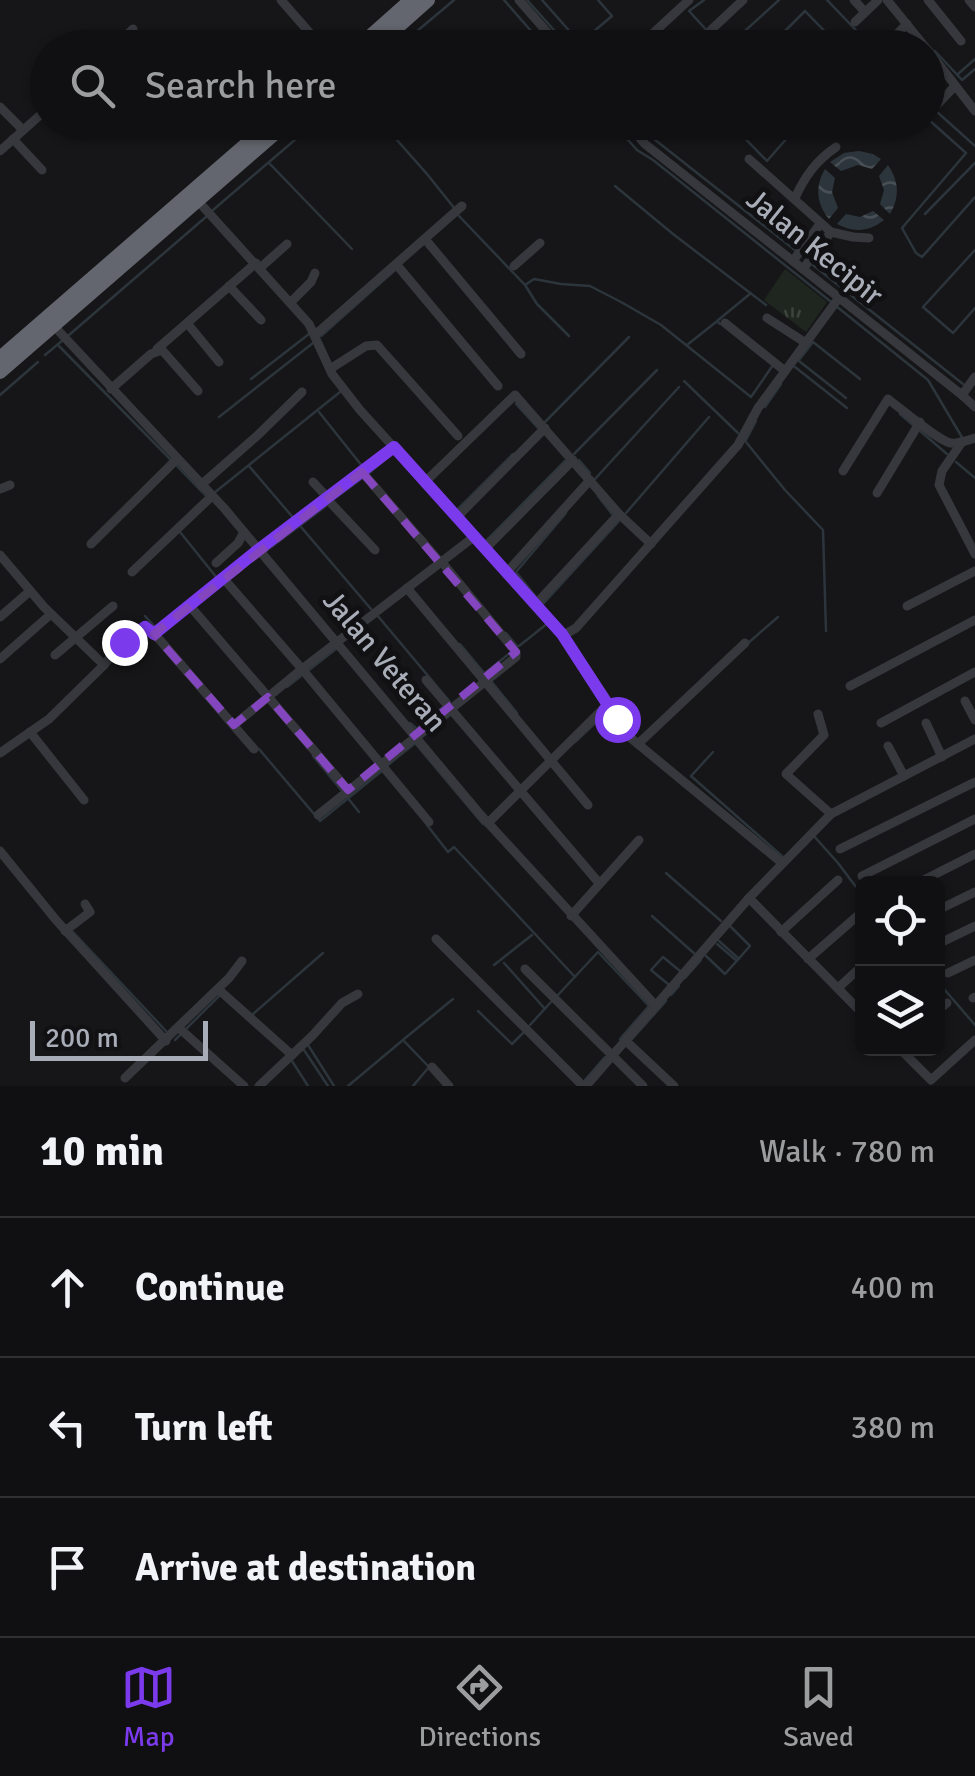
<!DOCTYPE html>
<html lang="en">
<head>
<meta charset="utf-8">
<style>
	:root { --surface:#101012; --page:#1e1e20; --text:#f1f3f6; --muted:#9c9d9f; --line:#303032; --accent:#7c3aed }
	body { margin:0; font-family:Signika,sans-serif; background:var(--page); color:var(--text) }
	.controls { position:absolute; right:30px; bottom:30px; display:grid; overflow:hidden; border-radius:15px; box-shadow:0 2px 8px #0004 }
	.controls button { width:90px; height:90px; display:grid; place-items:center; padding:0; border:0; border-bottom:2px solid var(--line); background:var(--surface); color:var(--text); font:50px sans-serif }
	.scale { position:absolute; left:30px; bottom:25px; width:178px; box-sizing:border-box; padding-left:10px; border:5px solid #a8adb8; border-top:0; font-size:28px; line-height:35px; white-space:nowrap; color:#a8adb8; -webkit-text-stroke:8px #111113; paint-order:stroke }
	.stop { position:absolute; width:30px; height:30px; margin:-22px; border:8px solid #7c3aed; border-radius:50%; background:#fff }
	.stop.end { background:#7c3aed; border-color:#fff; box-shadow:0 2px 10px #0008 }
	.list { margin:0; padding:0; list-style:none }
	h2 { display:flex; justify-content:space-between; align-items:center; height:130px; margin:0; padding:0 40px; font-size:42px }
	h2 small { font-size:32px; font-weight:400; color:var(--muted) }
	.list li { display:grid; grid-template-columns:65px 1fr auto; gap:30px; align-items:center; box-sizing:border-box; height:140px; padding:0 40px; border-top:2px solid var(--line) }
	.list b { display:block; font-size:38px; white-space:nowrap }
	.list em { font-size:32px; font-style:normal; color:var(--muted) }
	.icon { flex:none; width:55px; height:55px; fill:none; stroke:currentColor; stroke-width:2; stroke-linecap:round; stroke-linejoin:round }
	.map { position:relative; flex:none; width:975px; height:1086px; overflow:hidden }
	.search { position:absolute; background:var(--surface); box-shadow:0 2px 8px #0004; left:30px; right:30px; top:30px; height:110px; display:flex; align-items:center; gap:25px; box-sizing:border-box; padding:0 35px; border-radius:55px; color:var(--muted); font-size:38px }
	.sheet { height:550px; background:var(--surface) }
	nav { display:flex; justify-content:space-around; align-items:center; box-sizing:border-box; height:140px; border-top:2px solid var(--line); background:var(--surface); font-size:28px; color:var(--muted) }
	nav a { display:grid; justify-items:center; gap:5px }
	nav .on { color:var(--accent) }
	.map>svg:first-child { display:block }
	.grass { fill:url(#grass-tufts) }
	.water { fill:url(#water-waves) }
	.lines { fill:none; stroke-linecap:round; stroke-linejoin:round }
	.stream { stroke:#2c353c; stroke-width:2.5 }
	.minor { stroke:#37383d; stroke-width:9 }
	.highway { stroke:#63666e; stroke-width:14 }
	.route { stroke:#7c3aed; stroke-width:12 }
	.marked { fill:none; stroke:#8446be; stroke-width:8; stroke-dasharray:20 12; stroke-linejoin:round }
	.labels { text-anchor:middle; stroke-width:10; stroke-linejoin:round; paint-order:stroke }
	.street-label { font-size:30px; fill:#a8adb8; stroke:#111113 }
</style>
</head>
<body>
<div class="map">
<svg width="975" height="1086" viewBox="0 0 975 1086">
	<defs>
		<pattern id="grass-tufts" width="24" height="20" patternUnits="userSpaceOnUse" patternTransform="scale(2.5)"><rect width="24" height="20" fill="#1e261f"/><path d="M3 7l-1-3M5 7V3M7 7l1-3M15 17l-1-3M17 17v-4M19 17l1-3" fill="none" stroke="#3c433d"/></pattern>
		<pattern id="water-waves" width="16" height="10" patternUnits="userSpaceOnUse" patternTransform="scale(2.5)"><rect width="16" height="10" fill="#2c353c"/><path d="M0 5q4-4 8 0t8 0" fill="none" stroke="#485056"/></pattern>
	</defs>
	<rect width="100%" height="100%" fill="#161618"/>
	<path class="grass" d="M785,269L827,302L806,332L764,300Z"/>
	<g class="water">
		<path d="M859,151L873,154L881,159L872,169L858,165L841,171L830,162L844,153Z"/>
		<path d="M888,165C899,181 900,197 890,214L880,204L884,190L879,176Z"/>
		<path d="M825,169L835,178L832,192L838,208L829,219C816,203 815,186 825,169Z"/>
		<path d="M873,211L884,220C869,232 854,233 837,224L846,214L860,217Z"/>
	</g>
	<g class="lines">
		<g class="stream">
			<path d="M504,0L546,48"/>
			<path d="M527,0L570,48"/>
			<path d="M542,0L580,43L612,16L598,0"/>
			<path d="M704,0L689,11L723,48"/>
			<path d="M827,0L873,48"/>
			<path d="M397,48L454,0"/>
			<path d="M726,48L779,0"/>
			<path d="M768,48L805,11L841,48"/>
			<path d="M812,48L821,39"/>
			<path d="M935,51L962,80L975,69"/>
			<path d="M958,74L975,59"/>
			<path d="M936,111L975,146"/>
			<path d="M928,119L966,153L902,228L916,253L922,257L975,197"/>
			<path d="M381,122L427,174L455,209"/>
			<path d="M612,122L637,150L653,160L830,301"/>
			<path d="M637,122L654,139L795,250"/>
			<path d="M729,122L767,161L801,122"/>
			<path d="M825,122L832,129"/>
			<path d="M308,129L315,122"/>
			<path d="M893,130L899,122"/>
			<path d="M270,164L352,249"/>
			<path d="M615,186L673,234L766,305"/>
			<path d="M213,210L303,133"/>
			<path d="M925,214L975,163"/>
			<path d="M459,216L525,285L534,279L561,284L590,286L621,302L661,325L751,397L773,365"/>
			<path d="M975,250L923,307L953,333L975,308"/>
			<path d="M813,265L963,384"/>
			<path d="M525,285L537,304L569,336"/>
			<path d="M836,306L928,380L963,439"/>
			<path d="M720,324L717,321L751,293"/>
			<path d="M69,335L207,216"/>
			<path d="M321,336L395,270"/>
			<path d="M687,345L716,322"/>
			<path d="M59,346L170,459"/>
			<path d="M45,355L63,340"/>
			<path d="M799,360L813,342L860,379"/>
			<path d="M799,361L846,398"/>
			<path d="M795,367L847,408"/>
			<path d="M251,379L309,334"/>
			<path d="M684,381L738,433"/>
			<path d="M0,395L38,362"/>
			<path d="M516,404L538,428"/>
			<path d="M765,407L781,384"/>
			<path d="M319,412L362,466"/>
			<path d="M900,414L913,425"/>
			<path d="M219,417L313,343"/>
			<path d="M545,422L629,337"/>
			<path d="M919,430L947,454"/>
			<path d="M746,440L756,421"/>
			<path d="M746,442L785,490L823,530L826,631"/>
			<path d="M574,454L657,370"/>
			<path d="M579,460L590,473"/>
			<path d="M956,462L975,478"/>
			<path d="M177,466L207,497"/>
			<path d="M249,466L371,609"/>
			<path d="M368,474L389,456"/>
			<path d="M595,479L679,387"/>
			<path d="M214,493L340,392"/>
			<path d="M598,496L612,514"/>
			<path d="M334,499L361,479"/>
			<path d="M458,509L513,454"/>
			<path d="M626,513L709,417"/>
			<path d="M180,532L217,578"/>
			<path d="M486,541L565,461"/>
			<path d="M266,551L326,506"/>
			<path d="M230,579L258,556"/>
			<path d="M536,597L516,572L566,513"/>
			<path d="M543,604L619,521"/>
			<path d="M377,615L450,702"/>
			<path d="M145,616L155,627"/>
			<path d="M506,633L517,646"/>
			<path d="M460,644L485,674"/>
			<path d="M747,644L778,617"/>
			<path d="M519,646L548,623"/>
			<path d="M309,670L336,649"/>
			<path d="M485,673L510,653"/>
			<path d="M491,681L517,713"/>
			<path d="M287,687L301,676"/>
			<path d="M410,723L417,729L443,707"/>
			<path d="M422,737L450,715"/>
			<path d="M575,742L609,710"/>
			<path d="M415,743L483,824"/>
			<path d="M259,749L320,821L383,770"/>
			<path d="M713,752L691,776L783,857L781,859"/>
			<path d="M313,756L342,791"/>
			<path d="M388,765L414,744"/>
			<path d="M347,797L359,812"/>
			<path d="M427,825L448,852L454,847L575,977"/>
			<path d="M813,835L838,863L862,895"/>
			<path d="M666,873L721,921"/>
			<path d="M652,916L696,955"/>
			<path d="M73,932L166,1031"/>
			<path d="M719,941L739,959"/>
			<path d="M717,944L737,961"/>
			<path d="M706,956L725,974L750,946L730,926"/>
			<path d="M504,963L545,1009"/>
			<path d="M494,965L532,935"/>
			<path d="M685,978L701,960"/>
			<path d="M938,982L975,1025"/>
			<path d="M668,984L651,970L663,957L680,971"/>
			<path d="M671,995L679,986"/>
			<path d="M557,996L598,952L649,1006L620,1039"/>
			<path d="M478,1011L512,1044L525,1031"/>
			<path d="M253,1014L323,953"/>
			<path d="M530,1025L551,1002"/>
			<path d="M187,1028L221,994"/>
			<path d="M404,1039L453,999"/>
			<path d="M632,1039L666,1001"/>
			<path d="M175,1040L180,1035"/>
			<path d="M308,1045L334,1086"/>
			<path d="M304,1050L328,1086"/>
			<path d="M292,1061L308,1086"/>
			<path d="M585,1080L605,1057"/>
			<path d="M348,1086L403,1040L429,1067L413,1086"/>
		</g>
		<g class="minor">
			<path d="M281,0L323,48"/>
			<path d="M519,0L561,48"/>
			<path d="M854,0L865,12"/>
			<path d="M887,0L926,48"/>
			<path d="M928,0L961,41"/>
			<path d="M969,0L975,7"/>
			<path d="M855,22L878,0"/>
			<path d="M711,30L743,0"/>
			<path d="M113,48L133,29"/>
			<path d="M637,48L689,0"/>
			<path d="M883,48L907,24"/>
			<path d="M928,50L975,111"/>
			<path d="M0,107L23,130"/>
			<path d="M934,108L955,86"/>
			<path d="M626,122L645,144L962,395L975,407"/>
			<path d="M13,139L42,170"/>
			<path d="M0,151L48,108"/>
			<path d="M749,159L831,232L853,237L869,238"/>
			<path d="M795,198C805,176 816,161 836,147"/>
			<path d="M198,201L309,324L332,374L360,410L564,635L576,628L738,445L758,408L838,299"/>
			<path d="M425,239L521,354"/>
			<path d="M793,261L820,224"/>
			<path d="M396,264L498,386"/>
			<path d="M514,266L540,243"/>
			<path d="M260,268L287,244"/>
			<path d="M803,269L831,232"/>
			<path d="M229,286L261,320"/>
			<path d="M291,302L311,282L315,273"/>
			<path d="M767,318L806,343"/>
			<path d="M725,323L785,371"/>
			<path d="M54,326L224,508L479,813L656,1006"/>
			<path d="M315,335L462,206"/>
			<path d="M157,349L187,323"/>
			<path d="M219,362L187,323L256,263"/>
			<path d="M330,369L366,346L377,345L458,436"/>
			<path d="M111,389L151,354L162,350L198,391"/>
			<path d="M962,395L975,377"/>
			<path d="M962,442L942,471L939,485L975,554"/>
			<path d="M843,471L888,399C900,408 940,442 951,443C958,444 968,440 975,438"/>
			<path d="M362,472L440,562"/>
			<path d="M426,481L515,395L619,514L651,544"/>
			<path d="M313,482L328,498"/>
			<path d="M201,485L259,434L302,392"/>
			<path d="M0,489L10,485"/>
			<path d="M877,493L920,422"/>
			<path d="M327,499L375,550"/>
			<path d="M457,517L545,428"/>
			<path d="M91,544L177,459"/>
			<path d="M486,548L573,460"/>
			<path d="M0,555L44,607L104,665"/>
			<path d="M216,563L238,543L244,532"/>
			<path d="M508,571L590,480"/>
			<path d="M132,572L212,496"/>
			<path d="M224,579L302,669L429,822"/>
			<path d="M407,588L588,805"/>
			<path d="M536,604L619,514"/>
			<path d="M190,606L348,790"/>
			<path d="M907,606L975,571"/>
			<path d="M0,617L30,591"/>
			<path d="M562,633L609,703L625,733L638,744L745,643"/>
			<path d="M154,634L259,550L394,447"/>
			<path d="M55,655L113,606"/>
			<path d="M0,659L51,614"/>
			<path d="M426,680L599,883"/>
			<path d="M850,686L975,620"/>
			<path d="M965,701L975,720"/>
			<path d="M818,714L824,735L786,774L831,814"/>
			<path d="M881,723L975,672"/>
			<path d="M926,723L942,757"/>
			<path d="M234,725L302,669L475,536"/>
			<path d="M30,732L84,800"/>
			<path d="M638,744L782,863"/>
			<path d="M888,746L904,776"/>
			<path d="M0,753L49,719L104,665L123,642L145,627L159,639L254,749"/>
			<path d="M318,815L516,657V652L441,561"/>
			<path d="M488,823L609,703"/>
			<path d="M840,849L975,782"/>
			<path d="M0,851L56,920L166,1041"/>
			<path d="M862,876L975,819"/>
			<path d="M916,884L975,854"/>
			<path d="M938,910L975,892"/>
			<path d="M571,916L639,840"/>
			<path d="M65,931L90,912L85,904"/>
			<path d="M781,932L838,880"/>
			<path d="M436,939L583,1086"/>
			<path d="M938,944L975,926"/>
			<path d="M808,959L862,912"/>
			<path d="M525,969L643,1086"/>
			<path d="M948,973L975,960"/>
			<path d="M838,988L862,966"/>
			<path d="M218,989L292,1055"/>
			<path d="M973,998L975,997"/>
			<path d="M938,1010L947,1003"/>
			<path d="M862,1013L749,898L831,814L975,739"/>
			<path d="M179,1028L244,1086"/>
			<path d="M626,1041L674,1086"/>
			<path d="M899,1048L931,1080L975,1040"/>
			<path d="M432,1067L449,1086"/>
			<path d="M125,1078L229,978L242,961"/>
			<path d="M259,1086L312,1036L342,1003L358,994"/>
			<path d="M586,1086L749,898"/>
		</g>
		<g class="highway">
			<path d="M357,48L411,0"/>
			<path d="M374,48L428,0"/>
			<path d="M0,358L272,122"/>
			<path d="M0,372L288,122"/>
		</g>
	</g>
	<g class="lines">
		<path class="route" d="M124,642L145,627L154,634L258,550L394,447L562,634L617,719"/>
	</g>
	<path class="marked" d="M362,472L516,652L348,790L268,697L234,725L154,634Z"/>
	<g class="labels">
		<g class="street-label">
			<text transform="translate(815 247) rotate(39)" y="10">Jalan Kecipir</text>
			<text transform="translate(385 661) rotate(50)" y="10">Jalan Veteran</text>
		</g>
	</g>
</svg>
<div class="controls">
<button><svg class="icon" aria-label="locate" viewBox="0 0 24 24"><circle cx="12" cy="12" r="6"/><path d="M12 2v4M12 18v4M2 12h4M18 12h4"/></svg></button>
<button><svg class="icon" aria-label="layers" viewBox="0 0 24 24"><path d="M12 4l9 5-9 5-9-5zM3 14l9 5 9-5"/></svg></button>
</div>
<div class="scale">200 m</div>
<div class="stop" style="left:617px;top:719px"></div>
<div class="stop end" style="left:124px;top:642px"></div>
<div class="search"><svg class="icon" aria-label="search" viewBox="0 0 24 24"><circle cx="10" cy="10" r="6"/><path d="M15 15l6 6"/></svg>Search here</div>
</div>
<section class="sheet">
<h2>10 min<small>Walk · 780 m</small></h2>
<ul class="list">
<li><svg class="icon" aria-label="ahead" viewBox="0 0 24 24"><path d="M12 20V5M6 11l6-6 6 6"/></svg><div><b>Continue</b></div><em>400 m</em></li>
<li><svg class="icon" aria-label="left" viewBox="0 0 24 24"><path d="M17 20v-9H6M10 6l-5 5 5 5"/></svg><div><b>Turn left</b></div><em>380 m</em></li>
<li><svg class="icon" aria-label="arrive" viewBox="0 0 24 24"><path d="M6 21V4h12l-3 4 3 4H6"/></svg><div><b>Arrive at destination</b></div></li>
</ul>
</section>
<nav>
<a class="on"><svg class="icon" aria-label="map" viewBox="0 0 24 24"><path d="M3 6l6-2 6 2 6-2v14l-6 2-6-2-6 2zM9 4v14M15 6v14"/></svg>Map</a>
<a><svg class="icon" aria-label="directions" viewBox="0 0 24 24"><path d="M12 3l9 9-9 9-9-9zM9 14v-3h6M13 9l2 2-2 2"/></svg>Directions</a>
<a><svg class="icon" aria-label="saved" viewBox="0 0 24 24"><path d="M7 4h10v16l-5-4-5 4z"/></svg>Saved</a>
</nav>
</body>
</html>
